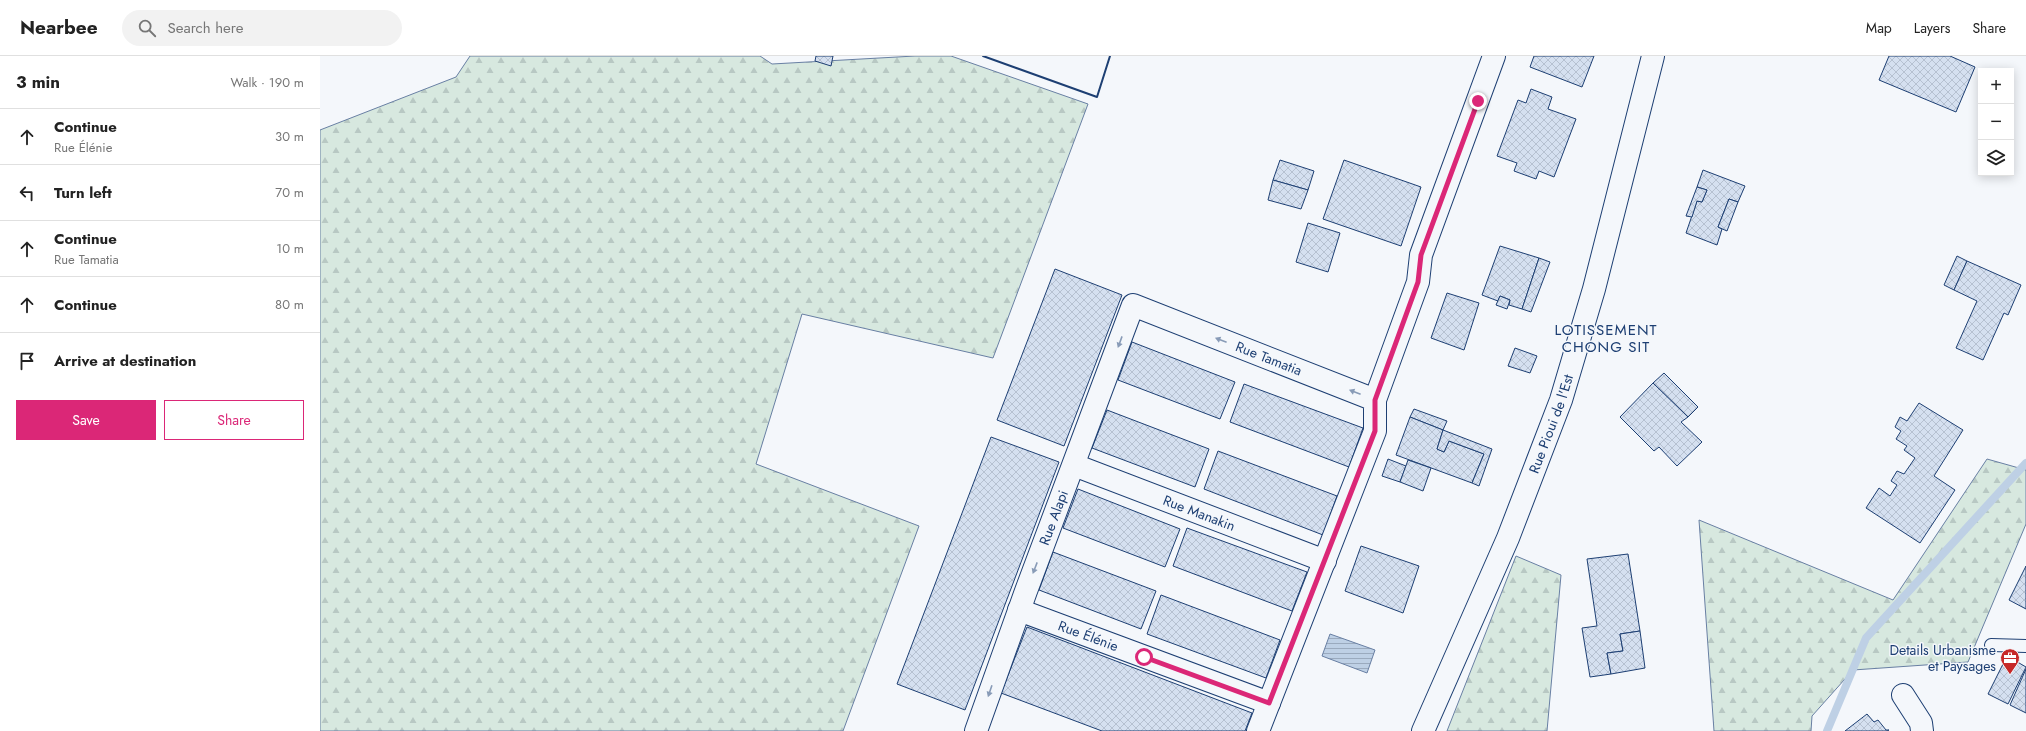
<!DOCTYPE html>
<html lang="en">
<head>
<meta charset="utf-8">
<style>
	:root { --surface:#fff; --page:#f2f2f2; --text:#222; --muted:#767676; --line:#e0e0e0; --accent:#db2777 }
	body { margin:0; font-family:Jost,sans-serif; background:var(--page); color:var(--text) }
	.controls { position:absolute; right:12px; top:12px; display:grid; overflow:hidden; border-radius:0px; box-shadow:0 2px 10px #0003 }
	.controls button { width:36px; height:36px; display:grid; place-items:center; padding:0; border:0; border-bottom:1px solid var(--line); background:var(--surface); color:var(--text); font:20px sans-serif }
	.stop { position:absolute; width:12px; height:12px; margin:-9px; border:3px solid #db2777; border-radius:50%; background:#fff }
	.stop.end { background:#db2777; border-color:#fff; box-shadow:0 1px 4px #0008 }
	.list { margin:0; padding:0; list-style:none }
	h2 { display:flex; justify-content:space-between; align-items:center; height:52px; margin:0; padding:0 16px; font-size:17px }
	h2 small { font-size:13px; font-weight:400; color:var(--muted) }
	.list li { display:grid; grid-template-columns:26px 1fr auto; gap:12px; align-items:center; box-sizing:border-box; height:56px; padding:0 16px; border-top:1px solid var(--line) }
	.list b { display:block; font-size:15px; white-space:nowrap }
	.list p { margin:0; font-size:13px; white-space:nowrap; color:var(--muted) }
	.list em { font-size:13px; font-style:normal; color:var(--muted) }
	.actions { display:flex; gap:8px; padding:12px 16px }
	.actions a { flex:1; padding:9px 0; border:1px solid var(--accent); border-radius:0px; text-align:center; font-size:14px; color:var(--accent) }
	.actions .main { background:var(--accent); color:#fff }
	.icon { flex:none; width:22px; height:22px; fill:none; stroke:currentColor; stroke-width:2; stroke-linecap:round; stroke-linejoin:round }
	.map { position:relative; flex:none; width:1706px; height:675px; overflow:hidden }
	header { display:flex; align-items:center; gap:24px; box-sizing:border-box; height:56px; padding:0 20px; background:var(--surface); border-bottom:1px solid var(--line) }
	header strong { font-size:19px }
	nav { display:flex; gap:22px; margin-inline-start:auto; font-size:14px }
	.search { width:280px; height:36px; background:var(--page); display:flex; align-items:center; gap:10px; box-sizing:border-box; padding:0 14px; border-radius:22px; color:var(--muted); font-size:15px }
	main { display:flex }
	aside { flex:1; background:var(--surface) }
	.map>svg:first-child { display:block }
	.forest { fill:url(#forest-firs); stroke:#687fa3 }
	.water { fill:url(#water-rules); stroke:#687fa3 }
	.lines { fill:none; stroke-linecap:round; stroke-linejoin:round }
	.stream { stroke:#bed0e5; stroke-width:8 }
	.building { fill:url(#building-cross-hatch); stroke:#1d3f73 }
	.lane-casing { stroke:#1d3f73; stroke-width:14 }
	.street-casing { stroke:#1d3f73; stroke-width:24 }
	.lane { stroke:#f4f7fb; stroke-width:12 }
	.street { stroke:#f4f7fb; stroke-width:22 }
	.wall { stroke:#1d3f73; stroke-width:2 }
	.oneway { fill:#889bb7 }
	.route { stroke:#db2777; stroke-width:5 }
	.labels { text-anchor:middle; stroke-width:3; stroke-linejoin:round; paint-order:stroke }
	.street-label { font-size:14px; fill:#1d3f73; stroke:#f4f7fb }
	.poi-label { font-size:14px; fill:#1d3f73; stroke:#f4f7fb; text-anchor:end }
	.neighbourhood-label { font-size:15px; letter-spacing:1px; fill:#1d3f73; stroke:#f4f7fb }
</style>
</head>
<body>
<header>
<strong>Nearbee</strong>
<div class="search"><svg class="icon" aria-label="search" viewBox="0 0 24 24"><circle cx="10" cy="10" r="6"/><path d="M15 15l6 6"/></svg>Search here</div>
<nav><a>Map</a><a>Layers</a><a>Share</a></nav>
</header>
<main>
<aside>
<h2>3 min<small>Walk · 190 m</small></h2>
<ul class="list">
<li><svg class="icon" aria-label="ahead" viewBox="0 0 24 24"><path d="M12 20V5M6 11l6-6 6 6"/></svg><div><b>Continue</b><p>Rue Élénie</p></div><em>30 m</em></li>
<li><svg class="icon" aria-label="left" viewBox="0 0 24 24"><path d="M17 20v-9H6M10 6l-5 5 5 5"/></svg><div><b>Turn left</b></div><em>70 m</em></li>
<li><svg class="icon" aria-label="ahead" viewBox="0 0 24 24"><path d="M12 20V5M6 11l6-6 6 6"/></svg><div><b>Continue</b><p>Rue Tamatia</p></div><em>10 m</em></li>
<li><svg class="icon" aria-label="ahead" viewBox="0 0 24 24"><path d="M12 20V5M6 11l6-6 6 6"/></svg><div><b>Continue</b></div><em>80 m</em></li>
<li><svg class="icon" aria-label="arrive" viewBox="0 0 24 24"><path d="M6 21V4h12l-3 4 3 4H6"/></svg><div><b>Arrive at destination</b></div></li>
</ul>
<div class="actions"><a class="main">Save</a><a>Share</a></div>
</aside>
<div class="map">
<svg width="1706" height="675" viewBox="0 0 1706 675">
	<defs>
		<pattern id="forest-firs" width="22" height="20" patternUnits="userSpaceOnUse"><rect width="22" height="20" fill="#d7e8df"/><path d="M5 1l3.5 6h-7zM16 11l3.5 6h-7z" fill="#b8c8c3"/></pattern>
		<pattern id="water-rules" width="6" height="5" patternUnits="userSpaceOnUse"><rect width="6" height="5" fill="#bed0e5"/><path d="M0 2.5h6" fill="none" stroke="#9aaabe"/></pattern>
		<pattern id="building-cross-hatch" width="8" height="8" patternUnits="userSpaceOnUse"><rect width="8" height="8" fill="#d5e0f0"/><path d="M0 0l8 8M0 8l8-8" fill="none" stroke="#b6c1d1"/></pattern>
	</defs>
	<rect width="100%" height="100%" fill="#f4f7fb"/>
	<g class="forest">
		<path d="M150,0H440L452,8L595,0H631L768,48L673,302L482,258L436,408L599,470L523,675H0V74L136,21Z"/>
		<path d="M1667,403L1706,414V468L1648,606L1533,614L1492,660L1491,675H1394L1379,464L1573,544Z"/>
		<path d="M1196,500L1241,519L1227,675H1127Z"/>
	</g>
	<path class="water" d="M1010,578L1055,594L1047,617L1002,600Z"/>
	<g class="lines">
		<path class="stream" d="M1507,675L1546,582L1706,407"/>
	</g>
	<g class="building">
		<path d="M496,0H513L511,10L495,5Z"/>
		<path d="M1214,0H1274L1262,31L1210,11Z"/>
		<path d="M1569,0H1630L1655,11L1636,56L1559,24Z"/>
		<path d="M1211,33L1232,41L1228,53L1256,63L1234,121L1219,115L1216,123L1194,115L1197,107L1177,100L1198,44L1206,47Z"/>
		<path d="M960,104L994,115L988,134L953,124Z"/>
		<path d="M1024,104L1101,131L1081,190L1003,163Z"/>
		<path d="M1383,114L1425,130L1418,146L1409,143L1398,171L1402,173L1397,189L1366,177L1377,145L1382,146L1387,134L1377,131Z"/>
		<path d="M953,124L988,134L981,153L948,144Z"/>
		<path d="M1377,131L1387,134L1382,146L1377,145L1372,161L1366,160Z"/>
		<path d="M1409,143L1418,146L1407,175L1398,171Z"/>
		<path d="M988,167L1020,177L1008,216L976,206Z"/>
		<path d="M1180,190L1219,202L1202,253L1189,249L1190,244L1180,240L1178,245L1162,239Z"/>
		<path d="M1637,200L1647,205L1634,234L1624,229Z"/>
		<path d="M1219,202L1230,206L1211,256L1202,253Z"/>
		<path d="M1647,205L1701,229L1688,259L1684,257L1663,304L1636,292L1657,245L1634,234Z"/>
		<path d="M735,213L802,239L744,390L677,364Z"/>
		<path d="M1127,237L1159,247L1144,294L1111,282Z"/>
		<path d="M1180,240L1190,244L1187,253L1176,249Z"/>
		<path d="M812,286L915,326L900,363L798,324Z"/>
		<path d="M1195,292L1217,300L1210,317L1188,310Z"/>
		<path d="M1344,317L1378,351L1368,361L1333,327Z"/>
		<path d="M1333,327L1368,361L1361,366L1382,386L1357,410L1339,391L1334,395L1300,361Z"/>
		<path d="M924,328L1043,372L1029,411L910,366Z"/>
		<path d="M1599,347L1643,374L1614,420L1635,434L1600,487L1546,452L1559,432L1570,440L1577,429L1571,425L1577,415L1584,418L1595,402L1584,394L1587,390L1576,383L1581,375L1575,371L1580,361L1587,365Z"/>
		<path d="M1094,353L1127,365L1123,374L1090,361Z"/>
		<path d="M787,354L889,393L875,431L772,392Z"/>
		<path d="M1090,361L1123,374L1117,393L1124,396L1129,385L1164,398L1152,427L1076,399Z"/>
		<path d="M1123,374L1172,393L1159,430L1152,427L1164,398L1129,385L1124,396L1117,393Z"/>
		<path d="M671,381L739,406L645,654L577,628Z"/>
		<path d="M898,395L1017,440L1003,479L884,433Z"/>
		<path d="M1068,403L1086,410L1080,426L1062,420Z"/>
		<path d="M1088,404L1111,412L1103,435L1080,426Z"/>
		<path d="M758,433L860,473L845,511L743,472Z"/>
		<path d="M867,472L987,516L972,555L853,510Z"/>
		<path d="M1041,490L1099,510L1083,557L1025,535Z"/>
		<path d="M733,496L836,535L821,573L719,534Z"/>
		<path d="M1308,498L1320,575L1300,578L1303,595L1287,597L1291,618L1270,621L1262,572L1277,570L1267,503Z"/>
		<path d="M1706,510V553L1689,544Z"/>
		<path d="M841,539L960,584L946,622L827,578Z"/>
		<path d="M707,571L932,657L925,675H782L681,637Z"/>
		<path d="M1320,575L1325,612L1291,618L1287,597L1303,595L1300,578Z"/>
		<path d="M1687,600L1706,611L1688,648L1668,638Z"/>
		<path d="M1706,613V657L1690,649Z"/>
		<path d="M1547,658L1554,666L1558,664L1566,674H1569L1567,675H1525Z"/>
	</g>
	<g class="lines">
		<g class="lane-casing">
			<path id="lane" d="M1671,589L1706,590"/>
		</g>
		<g class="street-casing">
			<g id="street">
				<path d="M1055,344L1098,226L1101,199L1174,0"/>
				<path id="s1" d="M754,409L1005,505"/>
				<path id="s2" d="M699,554L949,647"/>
				<path d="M1583,639L1601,667L1602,675"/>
				<path id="s3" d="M656,675L706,535L813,249L1055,344V375L938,675"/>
				<path id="s4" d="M1103,675L1188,482L1241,344L1274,233L1333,0"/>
			</g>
		</g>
		<use href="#lane" class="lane"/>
		<use href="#street" class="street"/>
		<path class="wall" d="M663,0L777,41L790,0"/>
	</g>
	<defs><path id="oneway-solid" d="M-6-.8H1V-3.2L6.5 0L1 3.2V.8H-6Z"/></defs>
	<g class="oneway">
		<use href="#oneway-solid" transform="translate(901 284) rotate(-159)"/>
		<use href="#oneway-solid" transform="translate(800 286) rotate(110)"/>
		<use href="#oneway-solid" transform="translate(1035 336) rotate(-159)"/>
		<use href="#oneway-solid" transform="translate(715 512) rotate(111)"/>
		<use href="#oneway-solid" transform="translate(670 635) rotate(109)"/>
	</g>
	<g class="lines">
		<path class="route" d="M824,601L949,647L1055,375V344L1098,226L1101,199L1158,45"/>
	</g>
	<defs>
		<g id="office-pin" transform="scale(1)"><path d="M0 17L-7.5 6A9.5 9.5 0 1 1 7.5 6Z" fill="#c62828" stroke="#f4f7fb"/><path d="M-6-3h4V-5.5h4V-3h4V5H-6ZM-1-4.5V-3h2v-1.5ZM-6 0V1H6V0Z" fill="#fff"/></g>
	</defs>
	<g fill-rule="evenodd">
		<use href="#office-pin" x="1690" y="602"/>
	</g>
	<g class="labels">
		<g class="street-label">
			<text dy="5" stroke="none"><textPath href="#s3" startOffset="600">Rue Tamatia</textPath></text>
			<text dy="5" stroke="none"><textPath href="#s4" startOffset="333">Rue Pioui de l'Est</textPath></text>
			<text dy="5" stroke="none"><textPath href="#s1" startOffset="134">Rue Manakin</textPath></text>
			<text dy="5" stroke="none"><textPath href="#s3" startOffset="227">Rue Alapi</textPath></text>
			<text dy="5" stroke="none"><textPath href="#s2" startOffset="74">Rue Élénie</textPath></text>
		</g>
		<g class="poi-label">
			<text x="1676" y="599">Details Urbanisme<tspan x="1676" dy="16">et Paysages</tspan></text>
		</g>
		<g class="neighbourhood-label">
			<text x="1286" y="279">LOTISSEMENT<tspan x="1286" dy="17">CHONG SIT</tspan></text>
		</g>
	</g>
</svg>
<div class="controls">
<button>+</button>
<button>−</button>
<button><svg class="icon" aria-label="layers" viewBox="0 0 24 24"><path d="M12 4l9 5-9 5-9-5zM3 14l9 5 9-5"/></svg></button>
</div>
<div class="stop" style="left:824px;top:601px"></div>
<div class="stop end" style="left:1158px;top:45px"></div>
</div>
</main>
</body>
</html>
